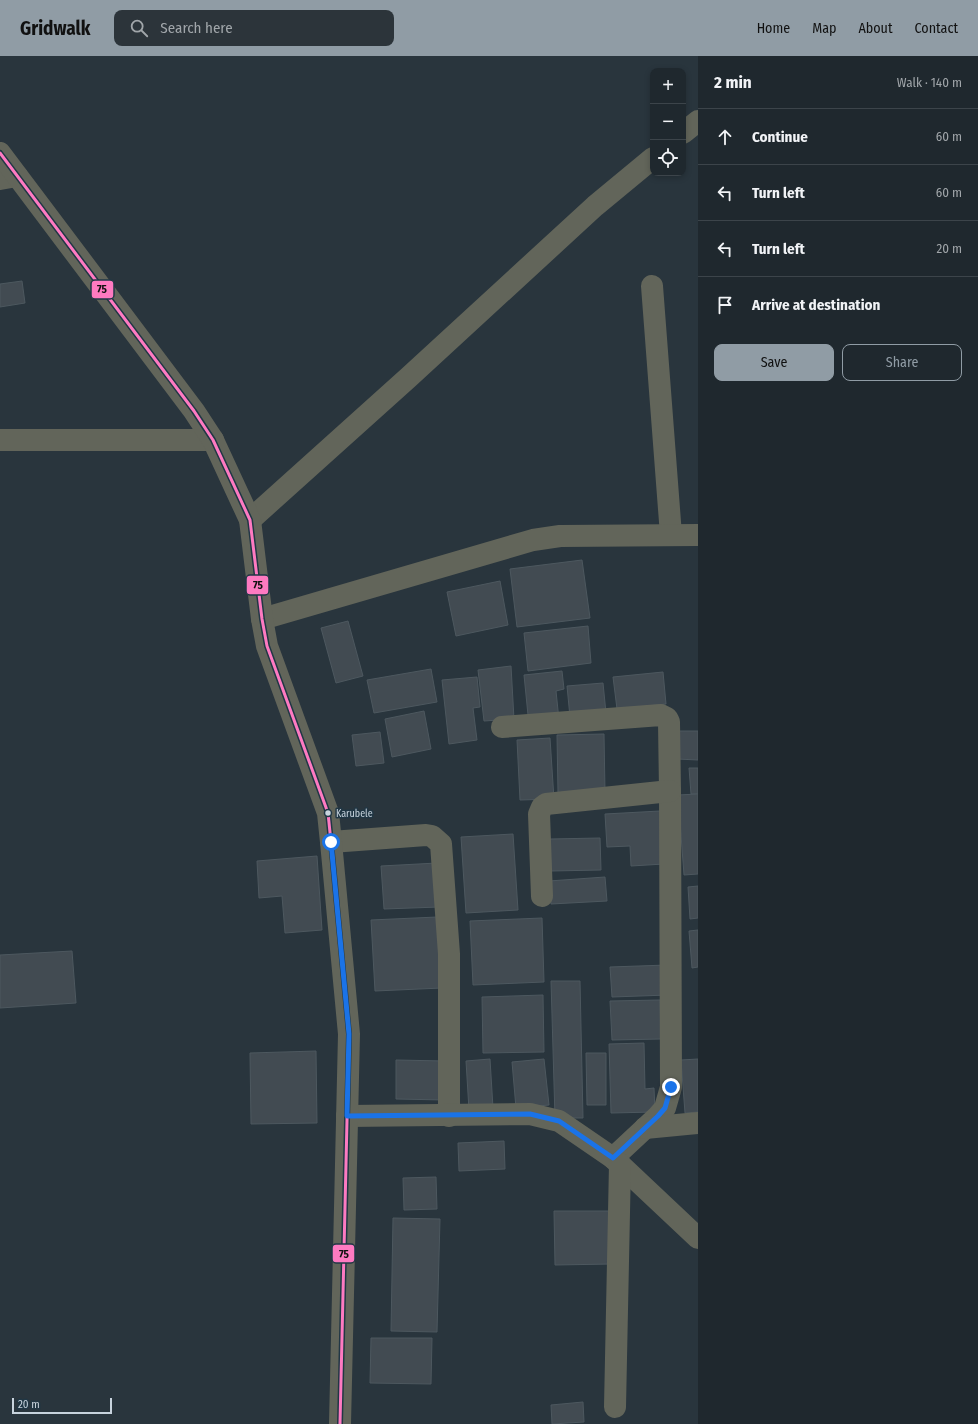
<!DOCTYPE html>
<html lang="en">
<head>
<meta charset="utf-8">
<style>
	:root { --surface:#1f282e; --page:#2c343a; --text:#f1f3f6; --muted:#a1a6aa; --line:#3c444a; --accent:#909ca5 }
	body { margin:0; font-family:"Fira Sans Condensed",sans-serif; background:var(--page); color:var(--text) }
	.controls { position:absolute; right:12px; top:12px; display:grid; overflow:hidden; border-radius:8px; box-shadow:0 2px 6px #0003 }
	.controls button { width:36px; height:36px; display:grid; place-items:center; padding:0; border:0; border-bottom:1px solid var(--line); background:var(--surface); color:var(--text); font:20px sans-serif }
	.scale { position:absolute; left:12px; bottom:10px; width:100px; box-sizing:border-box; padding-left:4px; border:2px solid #c7d3dd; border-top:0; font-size:11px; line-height:14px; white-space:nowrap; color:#c7d3dd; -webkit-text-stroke:3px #213745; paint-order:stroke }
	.stop { position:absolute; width:12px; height:12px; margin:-9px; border:3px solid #1a73e8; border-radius:50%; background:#fff }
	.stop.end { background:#1a73e8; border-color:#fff; box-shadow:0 1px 4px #0008 }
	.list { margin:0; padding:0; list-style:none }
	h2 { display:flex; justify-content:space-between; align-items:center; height:52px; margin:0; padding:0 16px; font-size:17px }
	h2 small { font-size:13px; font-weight:400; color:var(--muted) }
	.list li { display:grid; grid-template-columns:26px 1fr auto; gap:12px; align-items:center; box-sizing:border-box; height:56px; padding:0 16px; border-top:1px solid var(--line) }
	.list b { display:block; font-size:15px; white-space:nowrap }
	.list em { font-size:13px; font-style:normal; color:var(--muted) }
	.actions { display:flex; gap:8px; padding:12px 16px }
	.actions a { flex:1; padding:9px 0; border:1px solid var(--accent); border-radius:8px; text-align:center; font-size:14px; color:var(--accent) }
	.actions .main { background:var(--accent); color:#111 }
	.icon { flex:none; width:22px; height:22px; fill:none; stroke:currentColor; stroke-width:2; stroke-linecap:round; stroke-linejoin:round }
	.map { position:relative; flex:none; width:698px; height:1368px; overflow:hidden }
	header { display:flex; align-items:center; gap:24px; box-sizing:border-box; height:56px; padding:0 20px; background:var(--accent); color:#111 }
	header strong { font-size:19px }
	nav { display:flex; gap:22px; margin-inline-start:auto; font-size:14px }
	.search { width:280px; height:36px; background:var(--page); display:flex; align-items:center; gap:10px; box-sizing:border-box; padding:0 14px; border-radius:8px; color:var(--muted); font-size:15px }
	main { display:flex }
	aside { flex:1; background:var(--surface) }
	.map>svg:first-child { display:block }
	.building { fill:#424b52; stroke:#4d585f }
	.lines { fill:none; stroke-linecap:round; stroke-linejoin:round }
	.minor { stroke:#62655a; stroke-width:22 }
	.tertiary { stroke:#62655a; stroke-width:22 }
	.bus-1-casing { stroke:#213745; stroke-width:6 }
	.bus-1 { stroke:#fe7ac1; stroke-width:3 }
	.route { stroke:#1a73e8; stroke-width:5 }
	.bus-dot { fill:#c7d3dd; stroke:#213745; stroke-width:1.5 }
	.labels { text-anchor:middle; stroke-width:3; stroke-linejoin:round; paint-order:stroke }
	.bus-label { font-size:10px; fill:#c7d3dd; stroke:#213745; text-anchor:start }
	.line-badge { stroke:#213745; stroke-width:1.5 }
	.pale-badge-label { font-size:11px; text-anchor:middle; font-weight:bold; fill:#111 }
</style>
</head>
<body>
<header>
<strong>Gridwalk</strong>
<div class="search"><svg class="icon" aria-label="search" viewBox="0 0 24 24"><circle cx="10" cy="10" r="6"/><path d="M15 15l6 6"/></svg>Search here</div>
<nav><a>Home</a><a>Map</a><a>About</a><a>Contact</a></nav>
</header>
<main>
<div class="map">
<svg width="698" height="1368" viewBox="0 0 698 1368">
	<rect width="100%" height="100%" fill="#29353d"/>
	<g class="building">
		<path d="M22,225L25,247L0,251V228Z"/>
		<path d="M582,504L590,562L517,571L510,513Z"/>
		<path d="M500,525L508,569L456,580L447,536Z"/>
		<path d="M348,565L363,620L336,627L321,572Z"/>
		<path d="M588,570L591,607L528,615L524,577Z"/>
		<path d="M511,610L514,663L484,665L478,614Z"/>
		<path d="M431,613L437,646L374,657L367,624Z"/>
		<path d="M562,615L564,633L556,635L559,664L528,659L524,619Z"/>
		<path d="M663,616L666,648L617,653L613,621Z"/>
		<path d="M477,621L480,651L473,652L477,684L449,688L442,624Z"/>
		<path d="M603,627L606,657L570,661L567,630Z"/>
		<path d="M424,655L431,693L392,701L385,663Z"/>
		<path d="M677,675H698V704L677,703Z"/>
		<path d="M380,676L384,707L356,710L352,679Z"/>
		<path d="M604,678L605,736L558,737L557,679Z"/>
		<path d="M550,682L554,743L520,744L517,684Z"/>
		<path d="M689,712H698V738H691Z"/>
		<path d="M698,738V818L684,819L678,739Z"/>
		<path d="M660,755L664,808L631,810L630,790L607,791L605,758Z"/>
		<path d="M513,778L518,854L466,857L461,781Z"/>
		<path d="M600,782L601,814L551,815L550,783Z"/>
		<path d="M317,800L322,874L285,877L282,840L259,842L257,805Z"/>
		<path d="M437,807L439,851L384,853L381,810Z"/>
		<path d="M605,821L607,845L551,848L549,825Z"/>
		<path d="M698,830V862L690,863L688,831Z"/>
		<path d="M437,861L442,932L375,935L371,864Z"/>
		<path d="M542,862L544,926L473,929L470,865Z"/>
		<path d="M698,874V911L692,912L689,875Z"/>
		<path d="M72,895L76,947L0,952V899Z"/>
		<path d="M667,909L668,939L612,941L610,911Z"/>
		<path d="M551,925H580L583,1062H555Z"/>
		<path d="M543,939L544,996L483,997L482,941Z"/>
		<path d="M660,944L661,983L612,984L610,945Z"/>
		<path d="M644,987L645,1033L654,1032L655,1056L611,1057L609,988Z"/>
		<path d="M316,995L317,1067L251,1068L250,997Z"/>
		<path d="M586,997H606V1049H587Z"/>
		<path d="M490,1003L493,1052L469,1054L466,1005Z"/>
		<path d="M544,1003L549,1049L516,1052L512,1006Z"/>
		<path d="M698,1003V1056L685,1057L681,1004Z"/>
		<path d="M396,1004L445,1005V1044L396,1043Z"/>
		<path d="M504,1085L505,1113L459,1115L458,1087Z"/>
		<path d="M436,1121L437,1153L404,1154L403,1122Z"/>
		<path d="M554,1155H612V1208L555,1209Z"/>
		<path d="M393,1162L440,1163L437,1276L391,1275Z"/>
		<path d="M371,1282H432L431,1328L370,1327Z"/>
		<path d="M583,1346L584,1366L552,1368L551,1349Z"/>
	</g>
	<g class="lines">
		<g class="minor">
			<path d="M683,77L698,65"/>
			<path d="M0,123L17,120"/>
			<path d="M652,230L671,479"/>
			<path d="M0,384H213"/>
			<path d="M250,464L409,321L595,150L653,102"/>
			<path d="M262,563L533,484L560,480L698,479"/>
			<path d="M502,671L661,659L667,662L669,666L670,735L671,1031L665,1052L658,1060L613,1102"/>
			<path d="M331,786L426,779L432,780L441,788L449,898V1060"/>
			<path d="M542,840L539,758L542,751L546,748L670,735"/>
			<path d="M347,1060L530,1058L559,1065L613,1102L698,1182"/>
			<path d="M645,1072L698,1067"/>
			<path d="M615,1351L620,1108"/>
		</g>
		<path class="tertiary" d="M0,97L194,355L213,384L250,464L262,563L267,590L328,757L331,786L349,978L340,1368"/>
		<g class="bus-1-casing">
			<path id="bus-1" d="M0,97L194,355L213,384L250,464L262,563L267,590L328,757L331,786L349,978L340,1368"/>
		</g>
		<use href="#bus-1" class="bus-1"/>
	</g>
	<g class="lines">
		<path class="route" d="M331,786L349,978L347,1060L530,1058L559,1065L613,1102L658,1060L665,1052L671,1031"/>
	</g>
	<circle class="bus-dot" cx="328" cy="757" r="3.5"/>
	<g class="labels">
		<g class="bus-label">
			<text x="336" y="761">Karubele</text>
		</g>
	</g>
	<g class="line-badge">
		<rect x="91" y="224" width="23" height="19" rx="4" fill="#fe7ac1"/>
		<rect x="246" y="519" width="23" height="20" rx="4" fill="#fe7ac1"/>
		<rect x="332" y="1188" width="23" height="19" rx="4" fill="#fe7ac1"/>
	</g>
	<g class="pale-badge-label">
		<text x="102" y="237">75</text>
		<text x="258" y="533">75</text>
		<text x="344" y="1202">75</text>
	</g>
</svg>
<div class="controls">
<button>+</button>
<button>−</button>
<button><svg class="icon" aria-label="locate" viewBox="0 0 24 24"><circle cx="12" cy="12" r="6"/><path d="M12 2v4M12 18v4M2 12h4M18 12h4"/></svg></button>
</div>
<div class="scale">20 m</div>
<div class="stop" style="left:331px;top:786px"></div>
<div class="stop end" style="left:671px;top:1031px"></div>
</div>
<aside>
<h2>2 min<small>Walk · 140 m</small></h2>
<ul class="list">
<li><svg class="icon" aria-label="ahead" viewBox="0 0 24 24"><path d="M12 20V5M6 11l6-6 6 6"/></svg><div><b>Continue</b></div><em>60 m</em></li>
<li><svg class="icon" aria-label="left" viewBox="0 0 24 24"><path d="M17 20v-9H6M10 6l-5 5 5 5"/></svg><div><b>Turn left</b></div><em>60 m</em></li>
<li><svg class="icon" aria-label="left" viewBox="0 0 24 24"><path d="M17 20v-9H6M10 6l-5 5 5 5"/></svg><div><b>Turn left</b></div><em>20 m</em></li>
<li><svg class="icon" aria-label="arrive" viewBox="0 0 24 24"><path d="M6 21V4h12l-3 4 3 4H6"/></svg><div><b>Arrive at destination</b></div></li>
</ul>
<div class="actions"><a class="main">Save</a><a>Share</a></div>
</aside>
</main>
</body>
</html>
